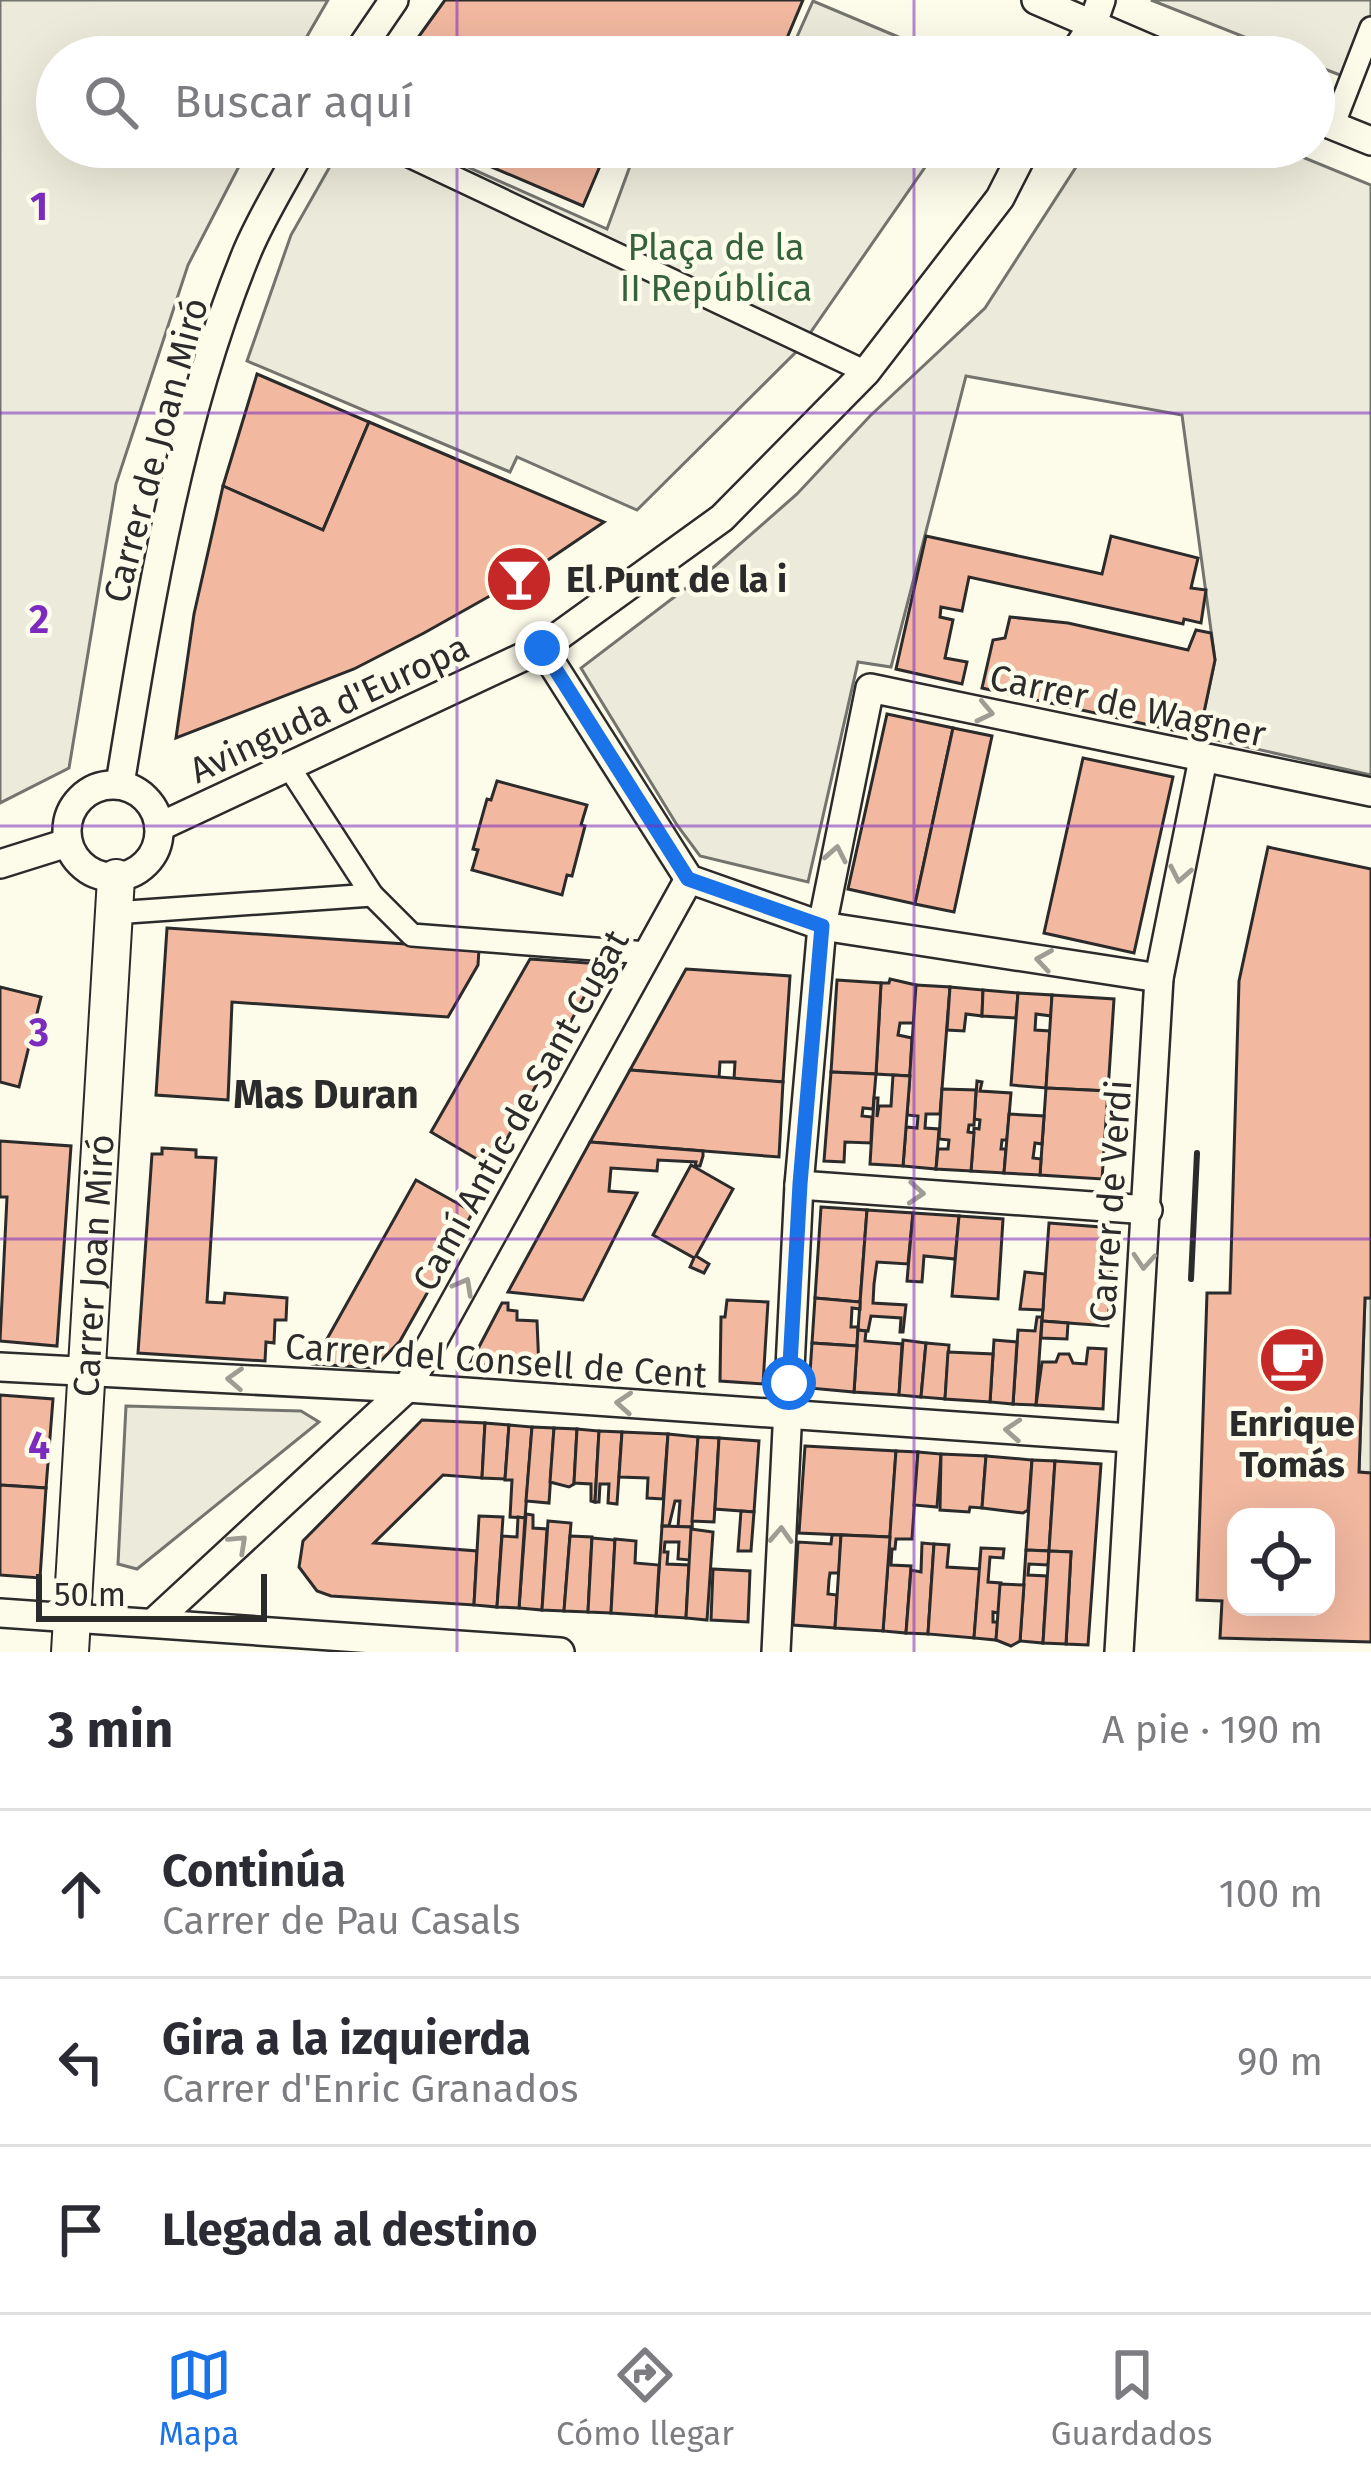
<!DOCTYPE html>
<html lang="es">
<head>
<meta charset="utf-8">
<style>
	:root { --surface:#fff; --page:#f2f2f3; --text:#2b2b33; --muted:#7c7c81; --line:#e1e1e2; --accent:#1a73e8 }
	body { margin:0; font-family:"Fira Sans",sans-serif; background:var(--page); color:var(--text) }
	.controls { position:absolute; right:36px; bottom:36px; display:grid; overflow:hidden; border-radius:24px; box-shadow:0 12px 48px #0002 }
	.controls button { width:108px; height:108px; display:grid; place-items:center; padding:0; border:0; border-bottom:3px solid var(--line); background:var(--surface); color:var(--text); font:60px sans-serif }
	.scale { position:absolute; left:36px; bottom:30px; width:231px; box-sizing:border-box; padding-left:12px; border:6px solid #2b2b2b; border-top:0; font-size:33px; line-height:42px; white-space:nowrap; color:#2b2b2b; -webkit-text-stroke:9px #fdfbea; paint-order:stroke }
	.stop { position:absolute; width:36px; height:36px; margin:-27px; border:9px solid #1a73e8; border-radius:50%; background:#fff }
	.stop.end { background:#1a73e8; border-color:#fff; box-shadow:0 3px 12px #0008 }
	.list { margin:0; padding:0; list-style:none }
	h2 { display:flex; justify-content:space-between; align-items:center; height:156px; margin:0; padding:0 48px; font-size:51px }
	h2 small { font-size:39px; font-weight:400; color:var(--muted) }
	.list li { display:grid; grid-template-columns:78px 1fr auto; gap:36px; align-items:center; box-sizing:border-box; height:168px; padding:0 48px; border-top:3px solid var(--line) }
	.list b { display:block; font-size:45px; white-space:nowrap }
	.list p { margin:0; font-size:39px; white-space:nowrap; color:var(--muted) }
	.list em { font-size:39px; font-style:normal; color:var(--muted) }
	.icon { flex:none; width:66px; height:66px; fill:none; stroke:currentColor; stroke-width:2; stroke-linecap:round; stroke-linejoin:round }
	.map { position:relative; flex:none; width:1371px; height:1652px; overflow:hidden }
	.search { position:absolute; background:var(--surface); box-shadow:0 12px 48px #0002; left:36px; right:36px; top:36px; height:132px; display:flex; align-items:center; gap:30px; box-sizing:border-box; padding:0 42px; border-radius:66px; color:var(--muted); font-size:45px }
	.sheet { height:660px; background:var(--surface) }
	nav { display:flex; justify-content:space-around; align-items:center; box-sizing:border-box; height:168px; border-top:3px solid var(--line); background:var(--surface); font-size:33px; color:var(--muted) }
	nav a { display:grid; justify-items:center; gap:6px }
	nav .on { color:var(--accent) }
	.map>svg:first-child { display:block }
	.green { fill:#ecebdb; stroke:#74746e; stroke-width:3 }
	.parking { fill:#eceadb; stroke:#74746e; stroke-width:3 }
	.building { fill:#f2b8a0; stroke:#2b2b2b; stroke-width:3; fill-rule:evenodd }
	.lines { fill:none; stroke-linecap:round; stroke-linejoin:round }
	.pedestrian-casing { stroke:#2b2b2b; stroke-width:26 }
	.minor-casing { stroke:#2b2b2b; stroke-width:32 }
	.tertiary-casing { stroke:#2b2b2b; stroke-width:40 }
	.pedestrian { stroke:#fdfbea; stroke-width:21 }
	.minor { stroke:#fdfbea; stroke-width:27 }
	.tertiary { stroke:#fdfbea; stroke-width:36 }
	.wall { stroke:#2b2b2b; stroke-width:6 }
	.oneway { stroke:#9e9d94 }
	.route { stroke:#1a73e8; stroke-width:15 }
	.grid { fill:none; stroke:#7b2cbf; stroke-width:3; stroke-opacity:0.55 }
	.labels { text-anchor:middle; stroke-width:9; stroke-linejoin:round; paint-order:stroke }
	.park-label { font-size:36px; fill:#34623c; stroke:#fdfbea }
	.street-label { font-size:36px; fill:#2b2b2b; stroke:#fdfbea }
	.poi-label { font-size:36px; font-weight:bold; fill:#2b2b2b; stroke:#fdfbea; text-anchor:start }
	.neighbourhood-label { font-size:39px; font-weight:bold; fill:#2b2b2b; stroke:#fdfbea }
	.grid-label { font-size:39px; text-anchor:middle; font-weight:bold; fill:#7b2cbf; stroke:#fdfbea; stroke-width:9; stroke-linejoin:round; paint-order:stroke }
</style>
</head>
<body>
<div class="map">
<svg width="1371" height="1652" viewBox="0 0 1371 1652">
	<rect width="100%" height="100%" fill="#fdfbea"/>
	<g class="green">
		<path d="M0,0H328L295,57H57V147H249L188,265L116,484L69,768L0,803Z"/>
		<path d="M1151,0H1371V52L1358,82L1314,65V57H1295Z"/>
		<path d="M813,1L946,57H788Z"/>
		<path d="M341,147H423L607,229L637,147H939L799,349L637,510L517,457L510,472L247,361L291,235Z"/>
		<path d="M1089,147H1278L1371,185V775L1199,736L1215,660L1182,415L966,376L891,667L858,662L808,882L700,856L677,825L581,668L715,566L797,494L870,416L985,308Z"/>
		<path d="M126,1406L301,1411L319,1422L137,1569L118,1564Z"/>
	</g>
	<path class="parking" d="M1365,1298H1371V1473L1359,1472Z"/>
	<g class="building">
		<path d="M445,0H803L779,57H667L650,49L646,57H404Z"/>
		<path d="M445,147H608L583,206Z"/>
		<path d="M257,374L369,422L323,530L223,486Z"/>
		<path d="M369,422L604,522L520,579L424,633L354,669L176,738L194,614L223,486L323,530Z"/>
		<path d="M926,536L1102,574L1111,536L1198,558L1191,588L1206,590L1201,623L1184,619L1183,624L969,577L962,611L941,607L940,617L953,620L945,658L967,662L962,684L896,669Z"/>
		<path d="M1010,617L1068,623L1188,650L1196,630L1211,633L1215,660L1199,736L982,688L993,640L1005,638Z"/>
		<path d="M887,714L953,728L915,904L848,889Z"/>
		<path d="M953,728L992,736L954,912L915,904Z"/>
		<path d="M1083,758L1173,777L1134,953L1044,933Z"/>
		<path d="M497,781L587,805L581,825L585,826L572,876L567,875L562,895L472,870L478,850L473,849L487,799L491,800Z"/>
		<path d="M1268,847L1371,869V1298H1365L1359,1472L1371,1473V1642L1220,1638L1222,1601L1197,1600L1207,1293H1230L1239,981ZM1236,1517H1326V1607H1236Z"/>
		<path d="M167,928L479,949L478,965L448,1017L232,1002L228,1100L156,1095Z"/>
		<path d="M530,959L602,964L495,1161L491,1158L487,1165L431,1132Z"/>
		<path d="M686,969L790,976L783,1082L734,1079L735,1062H720L719,1078L630,1070Z"/>
		<path d="M890,979L916,985L914,1023H900L898,1035L912,1038L910,1076L876,1074L881,983H889Z"/>
		<path d="M837,980L881,983L876,1074L831,1072Z"/>
		<path d="M916,985L950,987L940,1114H926L925,1128L939,1129L936,1169L903,1166L906,1127L917,1128L918,1116L907,1115Z"/>
		<path d="M0,987L41,997L19,1087L0,1082Z"/>
		<path d="M950,987L983,990L982,1016L966,1014L964,1031L947,1030Z"/>
		<path d="M983,990L1018,993L1016,1018L982,1016Z"/>
		<path d="M1018,993L1052,995L1051,1016L1036,1014L1035,1030L1050,1031L1046,1088L1011,1085Z"/>
		<path d="M1052,995L1114,999L1108,1091L1046,1088Z"/>
		<path d="M630,1070L783,1082L779,1157L590,1142Z"/>
		<path d="M831,1072L876,1074L873,1109L863,1108L862,1116L872,1117L871,1143L845,1142L844,1162L824,1161Z"/>
		<path d="M893,1075L910,1076L903,1166L870,1164L874,1098H878L877,1117L879,1106H891Z"/>
		<path d="M977,1081L982,1082L980,1091L1011,1093L1007,1140H1002L1001,1149H1006L1004,1173L971,1171L974,1128L979,1129L980,1120L974,1119Z"/>
		<path d="M1046,1088L1108,1091L1102,1179L1040,1175Z"/>
		<path d="M942,1089L976,1090L974,1125H969L968,1132L974,1133L971,1171L936,1169L938,1149H948L949,1140L939,1139Z"/>
		<path d="M1009,1114L1044,1116L1042,1144L1035,1143L1033,1158L1041,1159L1040,1175L1004,1173Z"/>
		<path d="M0,1141L71,1146L57,1346L0,1341L7,1197H0Z"/>
		<path d="M590,1142L703,1151V1156L700,1166H695L696,1162L658,1160L657,1171L611,1168L609,1191L637,1193L583,1300L508,1292Z"/>
		<path d="M162,1148L196,1150V1157L216,1158L207,1302L224,1303L225,1293L287,1298L286,1320H275L274,1343L266,1342L265,1361L138,1353L152,1154H162Z"/>
		<path d="M691,1165L733,1189L696,1256L709,1264L704,1273L690,1267L694,1258L653,1235Z"/>
		<path d="M416,1180L473,1212L400,1341L374,1368L313,1364Z"/>
		<path d="M821,1207L867,1210L860,1302L815,1298Z"/>
		<path d="M867,1210L913,1213L908,1264L877,1262L874,1284L873,1303L906,1305L903,1332H900L901,1318L871,1316L868,1331L858,1330Z"/>
		<path d="M913,1213L959,1216L955,1259L924,1256L922,1282L907,1281Z"/>
		<path d="M959,1216L1003,1219L998,1299L952,1296Z"/>
		<path d="M1049,1223L1114,1228L1108,1326L1042,1321Z"/>
		<path d="M1025,1272L1045,1274L1043,1310L1020,1309Z"/>
		<path d="M815,1298L860,1302V1309L852,1308L851,1327H858L857,1346L812,1343Z"/>
		<path d="M727,1300L768,1302L763,1384L720,1381L721,1317H725Z"/>
		<path d="M502,1303H508V1310L517,1311V1320L537,1321L539,1369L470,1364Z"/>
		<path d="M1037,1317H1042L1036,1405L1013,1404L1018,1330L1035,1331Z"/>
		<path d="M1042,1321L1068,1323L1067,1339L1041,1338Z"/>
		<path d="M858,1330L866,1331L865,1341L902,1344L899,1395L854,1392Z"/>
		<path d="M903,1340L926,1343L921,1397L899,1395Z"/>
		<path d="M994,1340L1017,1342L1013,1404L990,1402Z"/>
		<path d="M812,1343L857,1346L854,1392L809,1388Z"/>
		<path d="M926,1343L949,1345L945,1399L921,1397Z"/>
		<path d="M1088,1348L1106,1349L1103,1409L1036,1405L1042,1362H1056L1059,1354H1069L1073,1363L1086,1364Z"/>
		<path d="M948,1352L993,1354L990,1402L945,1399Z"/>
		<path d="M0,1395L53,1399L46,1488L0,1485Z"/>
		<path d="M422,1420L485,1423L482,1478L443,1475L374,1543L477,1551L474,1605L331,1596L317,1591L299,1567L303,1541Z"/>
		<path d="M485,1423L509,1425L505,1479L482,1478Z"/>
		<path d="M509,1425L532,1427L525,1518L510,1517L512,1480H505Z"/>
		<path d="M532,1427L554,1428L549,1503L526,1501Z"/>
		<path d="M554,1428L577,1429L574,1484L569,1487L550,1482Z"/>
		<path d="M577,1429L599,1431L595,1502L591,1501V1484L574,1483Z"/>
		<path d="M599,1431L622,1432L617,1504L608,1503L609,1484H600L599,1502H595Z"/>
		<path d="M622,1432L668,1434L663,1499L647,1498L648,1478L619,1477Z"/>
		<path d="M668,1434L698,1437L692,1527H678L680,1501H675L669,1526H662Z"/>
		<path d="M698,1437L719,1438L714,1522L692,1521Z"/>
		<path d="M719,1438L759,1441L754,1512L715,1509Z"/>
		<path d="M805,1446L896,1451L890,1537L799,1533Z"/>
		<path d="M896,1451L918,1452L912,1539H896L895,1549H892L891,1565L911,1566L906,1633L883,1631Z"/>
		<path d="M918,1452L941,1454L937,1507L914,1505Z"/>
		<path d="M941,1454L986,1456L982,1508L970,1507L969,1512L940,1510Z"/>
		<path d="M986,1456L1032,1460L1028,1510L1023,1513L982,1508Z"/>
		<path d="M1032,1460L1055,1461L1049,1551L1026,1550Z"/>
		<path d="M1055,1461L1101,1464L1088,1645L1066,1644L1071,1552L1049,1551Z"/>
		<path d="M0,1485L46,1488L40,1578L0,1575Z"/>
		<path d="M741,1511L754,1512L751,1551H738Z"/>
		<path d="M526,1514L533,1515V1528L547,1529L542,1610L519,1608Z"/>
		<path d="M479,1516L503,1517L497,1607L474,1605Z"/>
		<path d="M518,1517L525,1518L519,1608L497,1607L502,1536L517,1537Z"/>
		<path d="M548,1521L571,1523L564,1611L542,1610Z"/>
		<path d="M662,1526L692,1527L690,1560L678,1559L679,1542H665L664,1552H668L667,1564L689,1565L686,1618L656,1616Z"/>
		<path d="M691,1529L713,1532L707,1620L686,1618Z"/>
		<path d="M832,1535H841L839,1573H830L829,1580L828,1594L837,1595L835,1628L793,1625L798,1542L831,1544Z"/>
		<path d="M841,1535L890,1537L883,1631L835,1628Z"/>
		<path d="M570,1536L592,1537L588,1612L564,1611Z"/>
		<path d="M592,1538L615,1540L611,1613L588,1612Z"/>
		<path d="M615,1539L636,1541L635,1563L659,1565L656,1616L611,1613Z"/>
		<path d="M922,1543L934,1544L928,1634L906,1633L911,1570L921,1572Z"/>
		<path d="M934,1544L949,1545L947,1567L980,1569L974,1638L928,1634Z"/>
		<path d="M981,1548L1004,1549L1003,1558L990,1557L988,1582L1001,1583L999,1613L993,1612V1622H998L996,1640L974,1638Z"/>
		<path d="M1026,1550L1049,1551L1048,1565L1029,1564L1028,1575L1047,1576L1043,1643L1020,1641Z"/>
		<path d="M1049,1551L1071,1552L1066,1644L1043,1643Z"/>
		<path d="M713,1569L750,1571L748,1622L711,1620Z"/>
		<path d="M1000,1584L1024,1585L1020,1641L1011,1646L996,1640Z"/>
	</g>
	<g class="lines">
		<g class="pedestrian-casing">
			<g id="pedestrian">
				<path d="M1333,126L1371,28"/>
				<path d="M390,147L866,372"/>
				<path d="M289,767L372,895L412,935L647,953"/>
				<path d="M114,913L372,895"/>
			</g>
		</g>
		<g class="minor-casing">
			<g id="minor">
				<path d="M1036,0L1168,57"/>
				<path d="M355,57L394,0"/>
				<path d="M1072,57L1092,26L1101,0"/>
				<path d="M1314,118L1371,141"/>
				<path d="M542,648L689,879L822,926L1159,978"/>
				<path d="M120,784C149,606 178,420 247,252C262,216 284,182 302,147"/>
				<circle cx="113" cy="831" r="46"/>
				<path d="M159,827L542,648L722,518L866,372L1000,198L1026,147"/>
				<path d="M0,864L67,843"/>
				<path d="M799,1185L1148,1210"/>
				<path d="M0,1367L407,1388L1130,1438"/>
				<path d="M0,1613L560,1652"/>
				<path d="M153,1623L407,1388L689,879"/>
				<path d="M776,1652L799,1185L822,926L870,688L1371,792"/>
				<path d="M1119,1652L1159,978L1203,759"/>
			</g>
		</g>
		<g class="tertiary-casing">
			<g id="tertiary">
				<path id="s1" d="M70,1652L116,878"/>
			</g>
		</g>
		<use href="#pedestrian" class="pedestrian"/>
		<use href="#minor" class="minor"/>
		<use href="#tertiary" class="tertiary"/>
		<path class="wall" d="M1191,1279L1197,1153"/>
	</g>
	<defs><path id="oneway-chevron" d="M-2-3.5L2.5 0L-2 3.5" fill="none" stroke-width="1.6" stroke-linecap="round" stroke-linejoin="round" transform="scale(3)"/></defs>
	<g class="oneway">
		<use href="#oneway-chevron" transform="translate(985 712) rotate(12)"/>
		<use href="#oneway-chevron" transform="translate(836 854) rotate(-79)"/>
		<use href="#oneway-chevron" transform="translate(1180 874) rotate(101)"/>
		<use href="#oneway-chevron" transform="translate(1044 960) rotate(-171)"/>
		<use href="#oneway-chevron" transform="translate(916 1193) rotate(4)"/>
		<use href="#oneway-chevron" transform="translate(1144 1261) rotate(94)"/>
		<use href="#oneway-chevron" transform="translate(464 1286) rotate(-61)"/>
		<use href="#oneway-chevron" transform="translate(235 1379) rotate(-177)"/>
		<use href="#oneway-chevron" transform="translate(624 1403) rotate(-176)"/>
		<use href="#oneway-chevron" transform="translate(1013 1430) rotate(-176)"/>
		<use href="#oneway-chevron" transform="translate(781 1535) rotate(-87)"/>
		<use href="#oneway-chevron" transform="translate(239 1543) rotate(-43)"/>
	</g>
	<g class="lines">
		<path class="route" d="M542,648L688,879L822,926L800,1184L789,1383"/>
	</g>
	<path class="grid" d="M457,0V57M914,0V57M457,147V1652M914,147V1652M0,413H1371M0,826H1371M0,1239H1371"/>
	<defs>
		<g id="bar-disc" transform="scale(3.45)"><circle r="9.5" fill="#c62828" stroke="#fdfbea"/><path d="M-6-5H6L.8 .8V4.5H3.5V6h-7V4.5H-.8V.8Z" fill="#fff"/></g>
		<g id="cafe-disc" transform="scale(3.45)"><circle r="9.5" fill="#c62828" stroke="#fdfbea"/><path d="M-5.5-4.5H6V0H3Q3 3.5 0 3.5H-2.5Q-5.5 3.5-5.5 0ZM3-3.2v2h1.7v-2ZM-6 4.5H4V6H-6Z" fill="#fff"/></g>
	</defs>
	<g fill-rule="evenodd">
		<use href="#bar-disc" x="519" y="579"/>
		<use href="#cafe-disc" x="1292" y="1360"/>
	</g>
	<g class="labels">
		<g class="park-label">
			<text x="716" y="260">Plaça de la<tspan x="716" dy="41">II República</tspan></text>
		</g>
		<g class="street-label">
			<text transform="translate(155 450) rotate(-75)" y="13">Carrer de Joan Miró</text>
			<text transform="translate(1128 705) rotate(12)" y="13">Carrer de Wagner</text>
			<text transform="translate(329 708) rotate(-25)" y="13">Avinguda d'Europa</text>
			<text transform="translate(520 1110) rotate(-61)" y="13">Camí Antic de Sant Cugat</text>
			<text transform="translate(1110 1201) rotate(-86)" y="13">Carrer de Verdi</text>
			<text dy="13" stroke="none"><textPath href="#s1" startOffset="387">Carrer Joan Miró</textPath></text>
			<text transform="translate(496 1360) rotate(4)" y="13">Carrer del Consell de Cent</text>
		</g>
		<g class="poi-label">
			<text x="566" y="592">El Punt de la i</text>
			<text x="1292" y="1436" text-anchor="middle">Enrique<tspan x="1292" dy="41">Tomás</tspan></text>
		</g>
		<g class="neighbourhood-label">
			<text x="326" y="1108">Mas Duran</text>
		</g>
	</g>
	<g class="grid-label">
		<text x="39" y="220">1</text>
		<text x="39" y="633">2</text>
		<text x="39" y="1046">3</text>
		<text x="39" y="1459">4</text>
	</g>
</svg>
<div class="controls">
<button><svg class="icon" aria-label="locate" viewBox="0 0 24 24"><circle cx="12" cy="12" r="6"/><path d="M12 2v4M12 18v4M2 12h4M18 12h4"/></svg></button>
</div>
<div class="scale">50 m</div>
<div class="stop" style="left:789px;top:1383px"></div>
<div class="stop end" style="left:542px;top:648px"></div>
<div class="search"><svg class="icon" aria-label="search" viewBox="0 0 24 24"><circle cx="10" cy="10" r="6"/><path d="M15 15l6 6"/></svg>Buscar aquí</div>
</div>
<section class="sheet">
<h2>3 min<small>A pie · 190 m</small></h2>
<ul class="list">
<li><svg class="icon" aria-label="ahead" viewBox="0 0 24 24"><path d="M12 20V5M6 11l6-6 6 6"/></svg><div><b>Continúa</b><p>Carrer de Pau Casals</p></div><em>100 m</em></li>
<li><svg class="icon" aria-label="left" viewBox="0 0 24 24"><path d="M17 20v-9H6M10 6l-5 5 5 5"/></svg><div><b>Gira a la izquierda</b><p>Carrer d'Enric Granados</p></div><em>90 m</em></li>
<li><svg class="icon" aria-label="arrive" viewBox="0 0 24 24"><path d="M6 21V4h12l-3 4 3 4H6"/></svg><div><b>Llegada al destino</b></div></li>
</ul>
</section>
<nav>
<a class="on"><svg class="icon" aria-label="map" viewBox="0 0 24 24"><path d="M3 6l6-2 6 2 6-2v14l-6 2-6-2-6 2zM9 4v14M15 6v14"/></svg>Mapa</a>
<a><svg class="icon" aria-label="directions" viewBox="0 0 24 24"><path d="M12 3l9 9-9 9-9-9zM9 14v-3h6M13 9l2 2-2 2"/></svg>Cómo llegar</a>
<a><svg class="icon" aria-label="saved" viewBox="0 0 24 24"><path d="M7 4h10v16l-5-4-5 4z"/></svg>Guardados</a>
</nav>
</body>
</html>
